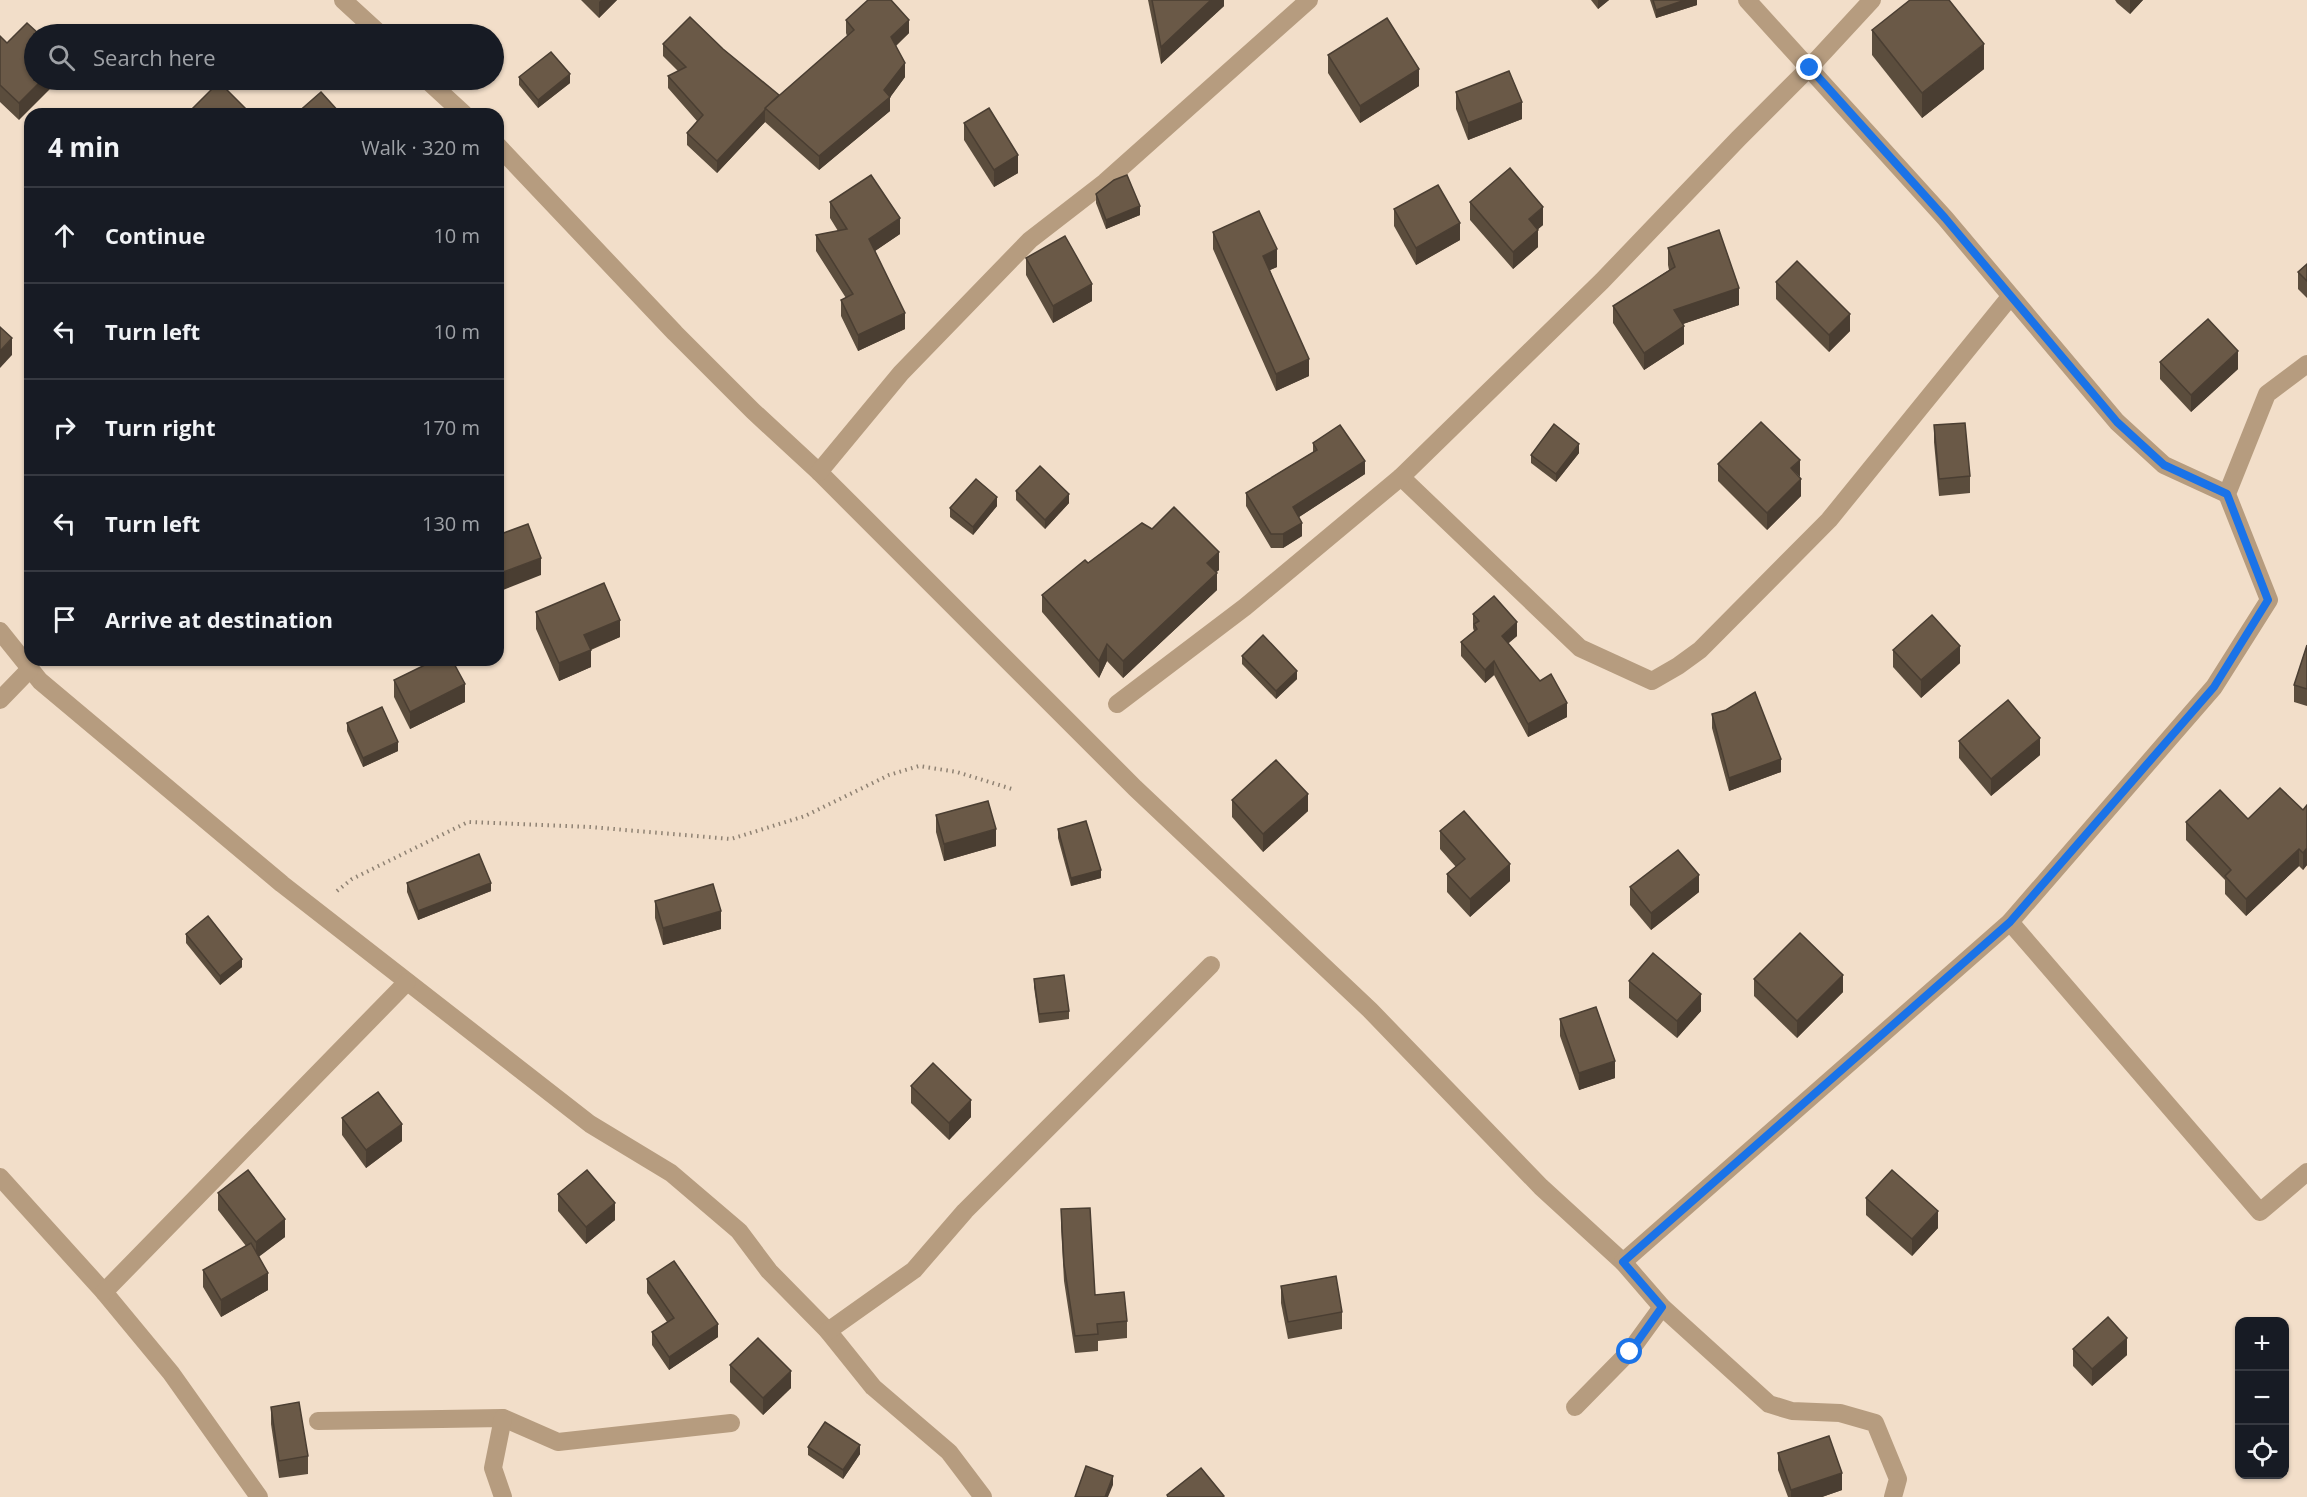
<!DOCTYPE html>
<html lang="en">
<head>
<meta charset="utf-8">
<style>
	:root { --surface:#171b24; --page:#242831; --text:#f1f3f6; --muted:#9ea1a6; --line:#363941 }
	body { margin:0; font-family:"Open Sans",sans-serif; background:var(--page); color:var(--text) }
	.controls { position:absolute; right:18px; bottom:18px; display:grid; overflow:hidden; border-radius:12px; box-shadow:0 2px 4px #0004 }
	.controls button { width:54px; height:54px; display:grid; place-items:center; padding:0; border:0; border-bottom:2px solid var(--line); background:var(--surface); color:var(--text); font:30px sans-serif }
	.stop { position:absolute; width:18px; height:18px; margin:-14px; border:4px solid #1a73e8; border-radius:50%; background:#fff }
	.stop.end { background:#1a73e8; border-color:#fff; box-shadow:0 2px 6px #0008 }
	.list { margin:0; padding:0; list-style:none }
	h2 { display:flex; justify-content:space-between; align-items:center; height:78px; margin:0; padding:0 24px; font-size:26px }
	h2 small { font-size:20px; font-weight:400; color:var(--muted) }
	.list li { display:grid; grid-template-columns:39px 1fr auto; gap:18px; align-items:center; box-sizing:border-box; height:96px; padding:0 24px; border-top:2px solid var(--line) }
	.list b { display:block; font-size:22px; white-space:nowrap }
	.list em { font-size:20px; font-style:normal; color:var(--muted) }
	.icon { flex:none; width:33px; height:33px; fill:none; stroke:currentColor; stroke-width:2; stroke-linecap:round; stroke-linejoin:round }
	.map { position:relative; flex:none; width:2307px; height:1497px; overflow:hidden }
	.search { position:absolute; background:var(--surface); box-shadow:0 2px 4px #0004; left:24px; top:24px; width:480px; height:66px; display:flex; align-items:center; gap:15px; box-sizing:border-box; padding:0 21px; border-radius:33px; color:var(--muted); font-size:22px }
	.panel { position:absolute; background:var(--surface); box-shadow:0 2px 4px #0004; left:24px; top:108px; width:480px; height:558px; border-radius:18px }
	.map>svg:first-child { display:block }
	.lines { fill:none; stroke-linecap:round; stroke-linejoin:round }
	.path { stroke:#8f8273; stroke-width:4; stroke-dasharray:1.5 4.5; stroke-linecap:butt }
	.minor { stroke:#b69c7f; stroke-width:18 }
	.wall { fill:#5b4d3d }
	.shaded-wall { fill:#4a3e32 }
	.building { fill:#6a5947; stroke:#4a3e32; stroke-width:1.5 }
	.route { stroke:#1a73e8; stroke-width:8 }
</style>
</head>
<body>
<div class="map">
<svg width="2307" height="1497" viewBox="0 0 2307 1497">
	<rect width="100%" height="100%" fill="#f2dec9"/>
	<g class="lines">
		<path class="path" d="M337,891L352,879L468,822L590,827L731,839L805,816L889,775L919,766L957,772L1012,789"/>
		<g class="minor">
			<path d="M343,0L380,34"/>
			<path d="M1747,0L1945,218L2117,422L2164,465L2227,494"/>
			<path d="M427,80L464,114"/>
			<path d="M498,146L675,333L753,411L819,472L1135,788L1370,1010L1541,1187L1623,1262L1662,1307L1769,1404L1792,1411L1840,1413L1875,1423L1898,1479L1893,1497"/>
			<path d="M819,472L901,373L1030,240L1105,182L1309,0"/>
			<path d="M1401,477L1580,648L1652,681L1678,666L1700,650L1829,520L2010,297"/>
			<path d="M0,631L40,681L282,884L590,1124L671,1173L739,1231L769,1271L828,1331L873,1387L949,1452L983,1497"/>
			<path d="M0,700L30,669"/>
			<path d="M1117,704L1245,607L1401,477L1602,281L1738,139L1810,67L1872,0"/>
			<path d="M2010,922L2260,1212L2307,1172"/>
			<path d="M0,1177L104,1292L171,1373L259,1497"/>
			<path d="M1623,1262L2010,922L2214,687L2269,600L2227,494L2267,394L2307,364"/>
			<path d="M104,1292L407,982"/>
			<path d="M828,1331L914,1270L965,1211L1211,965"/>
			<path d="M1575,1407L1630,1351L1662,1307"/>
			<path d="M318,1421L503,1418L558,1442L731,1423"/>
			<path d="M503,1497L493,1468L503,1418"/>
		</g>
	</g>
	<g class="wall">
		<path d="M581,0H617L599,18Z"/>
		<path d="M1148,0H1224V6L1161,64Z"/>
		<path d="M1591,0H1609L1598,9Z"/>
		<path d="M1650,0H1697V5L1656,18Z"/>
		<path d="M2115,0H2143L2130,14L2117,3Z"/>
		<path d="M846,20L909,33L896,46L905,77L890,97V111L819,170L765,122L717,173L687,145V133L697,121L668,88V76L678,71L663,56V44L723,49L779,96L847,36L846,33Z"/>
		<path d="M27,23L19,120L0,102V36L7,43Z"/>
		<path d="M1872,30L1984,69L1922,118L1872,55Z"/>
		<path d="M1328,55L1419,86L1360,123L1328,73Z"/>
		<path d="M519,77L570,83L538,108L519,85Z"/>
		<path d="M1456,92L1522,119L1468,140L1456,109Z"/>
		<path d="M964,123L1018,173L994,187L964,140Z"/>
		<path d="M1096,194L1140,215L1106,229L1096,203Z"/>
		<path d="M830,202L900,234L875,251L905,329L858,351L841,316V300L846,298L816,251V235L838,231L830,218Z"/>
		<path d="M1470,202L1543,225L1538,229V247L1513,269L1470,220Z"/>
		<path d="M1394,209L1460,240L1416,265L1394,226Z"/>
		<path d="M1213,232L1277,267L1270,270L1309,376L1276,391L1213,249Z"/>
		<path d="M1668,248L1739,305L1683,324L1684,344L1644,370L1613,323V306L1669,270L1668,265Z"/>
		<path d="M1026,258L1092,301L1053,323L1026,275Z"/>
		<path d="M2307,264V298L2298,289V272Z"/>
		<path d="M1776,282L1850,331L1829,352L1776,299Z"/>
		<path d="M2160,362L2238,369L2191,412L2160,379Z"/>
		<path d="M1934,425L1970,476V493L1939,496L1934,442Z"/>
		<path d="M1313,443L1365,474L1299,517L1302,536L1283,548H1271L1246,506V493L1313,452Z"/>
		<path d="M1579,453L1556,482L1531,463V455Z"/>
		<path d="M1718,464L1800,477L1801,496L1767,530L1718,481Z"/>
		<path d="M1016,491L1069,503L1045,529L1016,500Z"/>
		<path d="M997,506L973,535L950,517V508Z"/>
		<path d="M1088,563L1219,570L1216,572L1217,590L1123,678L1107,661L1099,678L1042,612V595Z"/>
		<path d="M536,612L620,637L591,650V667L559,681L536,629Z"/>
		<path d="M1473,614L1517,636L1508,643L1567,717L1528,737L1494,675L1485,683L1461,656V642L1474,631L1473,628Z"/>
		<path d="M2307,645V706L2294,702V685Z"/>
		<path d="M1893,650L1960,663L1921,698L1893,667Z"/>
		<path d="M1242,656L1297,679L1276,699L1242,664Z"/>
		<path d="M394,680L465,702L410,729L394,697Z"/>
		<path d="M1726,710L1781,772L1729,791L1712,728V714Z"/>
		<path d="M347,723L398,751L363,767L347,731Z"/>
		<path d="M1959,741L2040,755L1991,796L1959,758Z"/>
		<path d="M1232,800L1308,811L1263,852L1232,817Z"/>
		<path d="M2307,805V865L2303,870L2299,866L2246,916L2225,894V880L2186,840V822L2248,819L2303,810Z"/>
		<path d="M936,815L996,846L944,861L936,832Z"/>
		<path d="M1058,829L1101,878L1071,886L1058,838Z"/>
		<path d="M1440,831L1510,881L1470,917L1447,892V874L1456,867L1440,849Z"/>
		<path d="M407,883L491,891L418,920L407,892Z"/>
		<path d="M1630,887L1699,892L1651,930L1630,905Z"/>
		<path d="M655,901L721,929L663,945L655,918Z"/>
		<path d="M186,934L242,967L220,985L186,943Z"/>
		<path d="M1034,979L1069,1011V1019L1039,1023L1034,987Z"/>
		<path d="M1754,979L1843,992L1797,1038L1754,996Z"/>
		<path d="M1629,981L1701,1011L1677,1038L1629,998Z"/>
		<path d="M1560,1019L1615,1078L1579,1090L1560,1036Z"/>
		<path d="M911,1086L971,1117L949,1140L911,1103Z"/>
		<path d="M342,1118L402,1141L366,1168L342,1135Z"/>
		<path d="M218,1193L285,1237L259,1256L268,1290L221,1317L203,1287V1270L246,1246L218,1210Z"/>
		<path d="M558,1194L615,1220L586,1244L558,1211Z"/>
		<path d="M1866,1198L1938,1228L1912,1256L1866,1215Z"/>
		<path d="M1061,1209L1095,1295L1127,1321V1338L1098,1341V1351L1075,1353L1064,1281L1061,1226Z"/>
		<path d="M647,1279L718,1337L669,1370L652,1345V1332L667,1322L647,1293Z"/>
		<path d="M1281,1286L1342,1312V1329L1288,1339L1281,1303Z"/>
		<path d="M2073,1349L2127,1355L2092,1386L2073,1366Z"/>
		<path d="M730,1365L791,1388L763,1415L730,1382Z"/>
		<path d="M271,1407L308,1456V1474L279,1478L271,1424Z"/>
		<path d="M808,1447L860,1454L843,1479L808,1455Z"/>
		<path d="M1778,1453L1842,1490L1822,1497H1788L1778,1470Z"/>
	</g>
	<g class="shaded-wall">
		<path d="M601,0H617L599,18V2Z"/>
		<path d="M1211,0H1224V6L1161,64V47Z"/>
		<path d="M1598,0H1609L1598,9Z"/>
		<path d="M1685,0H1697V5L1656,18V10Z"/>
		<path d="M2130,0H2143L2130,14Z"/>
		<path d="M909,20V33L891,50V37Z"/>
		<path d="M1984,44V69L1922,118V93Z"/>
		<path d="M905,63V77L889,99L890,97V111L819,170V156L884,90Z"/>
		<path d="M1419,69V86L1360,123V106Z"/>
		<path d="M570,74V83L538,108V100Z"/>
		<path d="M42,80H59L19,120V103Z"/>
		<path d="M1522,102V119L1468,140V123Z"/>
		<path d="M765,110V122L717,173V161Z"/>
		<path d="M1018,155V173L994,187V170Z"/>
		<path d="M1140,206V215L1106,229V220Z"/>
		<path d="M1543,207V225L1529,237V219Z"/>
		<path d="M900,218V234L869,255V239Z"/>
		<path d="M1460,223V240L1416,265V248Z"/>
		<path d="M1538,230V247L1513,269V252Z"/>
		<path d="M1277,249V267L1263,273V256Z"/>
		<path d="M1092,284V301L1053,323V306Z"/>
		<path d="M1739,288V305L1674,327V310Z"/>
		<path d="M905,313V329L858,351V335Z"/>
		<path d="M1850,314V331L1829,352V335Z"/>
		<path d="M1684,326V344L1644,370V353Z"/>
		<path d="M12,338V355L0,368V351Z"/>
		<path d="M2238,351V369L2191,412V395Z"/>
		<path d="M1309,359V376L1276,391V374Z"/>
		<path d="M1579,444V453L1556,482V474Z"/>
		<path d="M1800,460V477L1791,468Z"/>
		<path d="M1365,461V474L1293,521V507Z"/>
		<path d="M1801,479V496L1767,530V513Z"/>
		<path d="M1069,494V503L1045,529V520Z"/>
		<path d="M997,497V506L973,535V527Z"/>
		<path d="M1302,523V536L1283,548V534Z"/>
		<path d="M1219,552V570L1207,580V563Z"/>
		<path d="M541,558V575L498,592V574Z"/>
		<path d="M1217,573V590L1123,678V661Z"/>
		<path d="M620,620V637L584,652V635Z"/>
		<path d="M1517,622V636L1502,649V636Z"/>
		<path d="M1107,644V661L1099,678V661Z"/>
		<path d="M1960,646V663L1921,698V680Z"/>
		<path d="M591,650V667L559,681V663Z"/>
		<path d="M1494,661V675L1485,683V670Z"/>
		<path d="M1297,671V679L1276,699V691Z"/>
		<path d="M465,684V702L410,729V712Z"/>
		<path d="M1567,703V717L1528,737V724Z"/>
		<path d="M2040,738V755L1991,796V779Z"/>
		<path d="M398,742V751L363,767V758Z"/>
		<path d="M1781,759V772L1729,791V778Z"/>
		<path d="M1308,794V811L1263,852V834Z"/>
		<path d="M996,829V846L944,861V844Z"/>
		<path d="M2307,848V865L2303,870V853Z"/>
		<path d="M2299,849V866L2246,916V899Z"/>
		<path d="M1510,864V881L1470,917V899Z"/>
		<path d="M1101,870V878L1071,886V878Z"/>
		<path d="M1699,875V892L1651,930V913Z"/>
		<path d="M491,883V891L418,920V911Z"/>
		<path d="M721,911V929L663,945V928Z"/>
		<path d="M242,959V967L220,985V976Z"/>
		<path d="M1843,975V992L1797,1038V1021Z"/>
		<path d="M1701,994V1011L1677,1038V1021Z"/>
		<path d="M1615,1061V1078L1579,1090V1073Z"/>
		<path d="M971,1100V1117L949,1140V1123Z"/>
		<path d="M402,1124V1141L366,1168V1150Z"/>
		<path d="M615,1203V1220L586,1244V1227Z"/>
		<path d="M1938,1211V1228L1912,1256V1239Z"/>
		<path d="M285,1219V1237L256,1259V1242Z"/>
		<path d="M268,1273V1290L221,1317V1300Z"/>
		<path d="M718,1324V1337L669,1370V1357Z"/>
		<path d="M2127,1338V1355L2092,1386V1369Z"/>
		<path d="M791,1371V1388L763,1415V1398Z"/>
		<path d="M860,1445V1454L843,1479V1470Z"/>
		<path d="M1842,1473V1490L1822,1497H1791V1490Z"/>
		<path d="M1113,1476V1485L1108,1497H1105Z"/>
	</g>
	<g class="building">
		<path d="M868,0H891L909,20L891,37L905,63L884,90L890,97L819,156L765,108L854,30L846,20Z"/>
		<path d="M1152,0H1211L1161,47Z"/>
		<path d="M1653,0H1685L1656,10Z"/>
		<path d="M1910,0H1949L1984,44L1922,93L1872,30Z"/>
		<path d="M690,17L723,49L779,95L765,108V110L717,161L687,133L703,115L668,76L686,67L663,44Z"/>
		<path d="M1387,18L1419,69L1360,106L1328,55Z"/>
		<path d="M27,23L39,34H34V80H42L19,103L0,85V36L7,43Z"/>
		<path d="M551,52L570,74L538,100L519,77Z"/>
		<path d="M1509,71L1522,102L1468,123L1456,92Z"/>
		<path d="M219,82L251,114H187Z"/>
		<path d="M321,92L340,113L338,114H296Z"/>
		<path d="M989,108L1018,155L994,170L964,123Z"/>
		<path d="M1510,168L1543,207L1529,219L1538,230L1513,252L1470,202Z"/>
		<path d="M871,175L900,218L869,239L905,313L858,335L841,300L853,294L816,235L847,229L830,202Z"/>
		<path d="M1127,175L1140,206L1106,220L1096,194L1114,180Z"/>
		<path d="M1438,185L1460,223L1416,248L1394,209Z"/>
		<path d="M1259,211L1277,249L1263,256L1309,359L1276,374L1213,232Z"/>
		<path d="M1719,230L1739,288L1674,310L1684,326L1644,353L1613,306L1675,267L1668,248Z"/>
		<path d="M1065,236L1092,284L1053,306L1026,258Z"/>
		<path d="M1797,261L1850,314L1829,335L1776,282Z"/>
		<path d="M2307,264V281L2298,272Z"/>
		<path d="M2208,319L2238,351L2191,395L2160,362Z"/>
		<path d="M0,327L12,338L0,351Z"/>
		<path d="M1761,422L1800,460L1791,468L1801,479L1767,513L1718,464Z"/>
		<path d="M1965,423L1970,476L1939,479L1934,425Z"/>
		<path d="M1554,424L1579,444L1556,474L1531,455Z"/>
		<path d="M1340,425L1365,461L1293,507L1302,523L1283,534H1271L1246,493L1317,450L1313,443Z"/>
		<path d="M1040,466L1069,494L1045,520L1016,491Z"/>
		<path d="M976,479L997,497L973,527L950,508Z"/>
		<path d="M1174,507L1219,552L1207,563L1217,573L1123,661L1107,644L1099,661L1042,595L1085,560L1088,563L1142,523L1152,529Z"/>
		<path d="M528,524L541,558L498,574V535Z"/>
		<path d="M604,583L620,620L584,635L591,650L559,663L536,612Z"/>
		<path d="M1494,596L1517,622L1502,636L1540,681L1551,674L1567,703L1528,724L1494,661L1485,670L1461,642L1477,629L1474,624L1479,621L1473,614Z"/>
		<path d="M1932,615L1960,646L1921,680L1893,650Z"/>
		<path d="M1263,635L1297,671L1276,691L1242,656Z"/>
		<path d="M2307,645V689L2294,685Z"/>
		<path d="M435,660H452L465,684L410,712L394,680Z"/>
		<path d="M1755,692L1781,759L1729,778L1712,714L1726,710Z"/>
		<path d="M2008,700L2040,738L1991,779L1959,741Z"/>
		<path d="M382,707L398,742L363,758L347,723Z"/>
		<path d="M1276,760L1308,794L1263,834L1232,800Z"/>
		<path d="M2280,788L2303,810L2307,805V848L2303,853L2299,849L2246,899L2225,876L2231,870L2186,822L2220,790L2248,819Z"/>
		<path d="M988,801L996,829L944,844L936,815Z"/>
		<path d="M1464,811L1510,864L1470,899L1447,874L1465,859L1440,831Z"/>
		<path d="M1086,821L1101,870L1071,878L1058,829Z"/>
		<path d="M1678,850L1699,875L1651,913L1630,887Z"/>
		<path d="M479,854L491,883L418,911L407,883Z"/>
		<path d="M713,884L721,911L663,928L655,901Z"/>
		<path d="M208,916L242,959L220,976L186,934Z"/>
		<path d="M1800,933L1843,975L1797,1021L1754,979Z"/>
		<path d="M1653,953L1701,994L1677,1021L1629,981Z"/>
		<path d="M1064,975L1069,1011L1039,1014L1034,979Z"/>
		<path d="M1596,1007L1615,1061L1579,1073L1560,1019Z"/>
		<path d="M933,1063L971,1100L949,1123L911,1086Z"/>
		<path d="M378,1092L402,1124L366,1150L342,1118Z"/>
		<path d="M248,1170L285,1219L256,1242L218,1193Z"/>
		<path d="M587,1170L615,1203L586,1227L558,1194Z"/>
		<path d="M1892,1170L1938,1211L1912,1239L1866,1198Z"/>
		<path d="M1090,1208L1095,1295L1124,1292L1127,1321L1097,1324L1098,1334L1075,1336L1064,1264L1061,1209Z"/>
		<path d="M251,1243L268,1273L221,1300L203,1270Z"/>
		<path d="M674,1261L718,1324L669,1357L652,1332L674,1318L647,1279Z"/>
		<path d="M1336,1276L1342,1312L1288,1322L1281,1286Z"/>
		<path d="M2108,1317L2127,1338L2092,1369L2073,1349Z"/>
		<path d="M758,1338L791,1371L763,1398L730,1365Z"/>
		<path d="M299,1402L308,1456L279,1461L271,1407Z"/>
		<path d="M825,1422L860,1445L843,1470L808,1447Z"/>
		<path d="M1829,1436L1842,1473L1791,1490L1778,1453Z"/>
		<path d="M1086,1466L1113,1476L1105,1497H1075Z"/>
		<path d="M1201,1468L1224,1496L1222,1497H1168L1167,1495Z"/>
	</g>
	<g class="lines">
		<path class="route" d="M1630,1352L1662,1307L1623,1262L2010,922L2214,687L2268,600L2227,494L2164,465L2117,422L1945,218L1810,68"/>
	</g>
</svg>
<div class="controls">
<button>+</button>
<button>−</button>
<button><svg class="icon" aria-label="locate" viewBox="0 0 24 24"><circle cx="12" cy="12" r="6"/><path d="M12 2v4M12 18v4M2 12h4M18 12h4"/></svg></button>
</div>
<div class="stop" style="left:1630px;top:1352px"></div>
<div class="stop end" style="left:1810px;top:68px"></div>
<div class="search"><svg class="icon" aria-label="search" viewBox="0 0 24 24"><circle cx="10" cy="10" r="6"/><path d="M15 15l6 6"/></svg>Search here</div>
<section class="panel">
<h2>4 min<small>Walk · 320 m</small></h2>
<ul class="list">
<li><svg class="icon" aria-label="ahead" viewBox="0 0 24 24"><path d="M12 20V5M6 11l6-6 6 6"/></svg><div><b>Continue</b></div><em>10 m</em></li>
<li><svg class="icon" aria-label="left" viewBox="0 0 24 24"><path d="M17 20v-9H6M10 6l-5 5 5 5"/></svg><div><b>Turn left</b></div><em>10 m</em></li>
<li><svg class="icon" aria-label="right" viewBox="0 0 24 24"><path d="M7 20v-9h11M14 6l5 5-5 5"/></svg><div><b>Turn right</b></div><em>170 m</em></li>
<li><svg class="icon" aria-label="left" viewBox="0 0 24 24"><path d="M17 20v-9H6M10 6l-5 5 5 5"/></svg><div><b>Turn left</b></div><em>130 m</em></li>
<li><svg class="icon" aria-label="arrive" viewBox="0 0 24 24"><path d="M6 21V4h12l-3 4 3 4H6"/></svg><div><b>Arrive at destination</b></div></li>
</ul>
</section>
</div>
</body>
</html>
